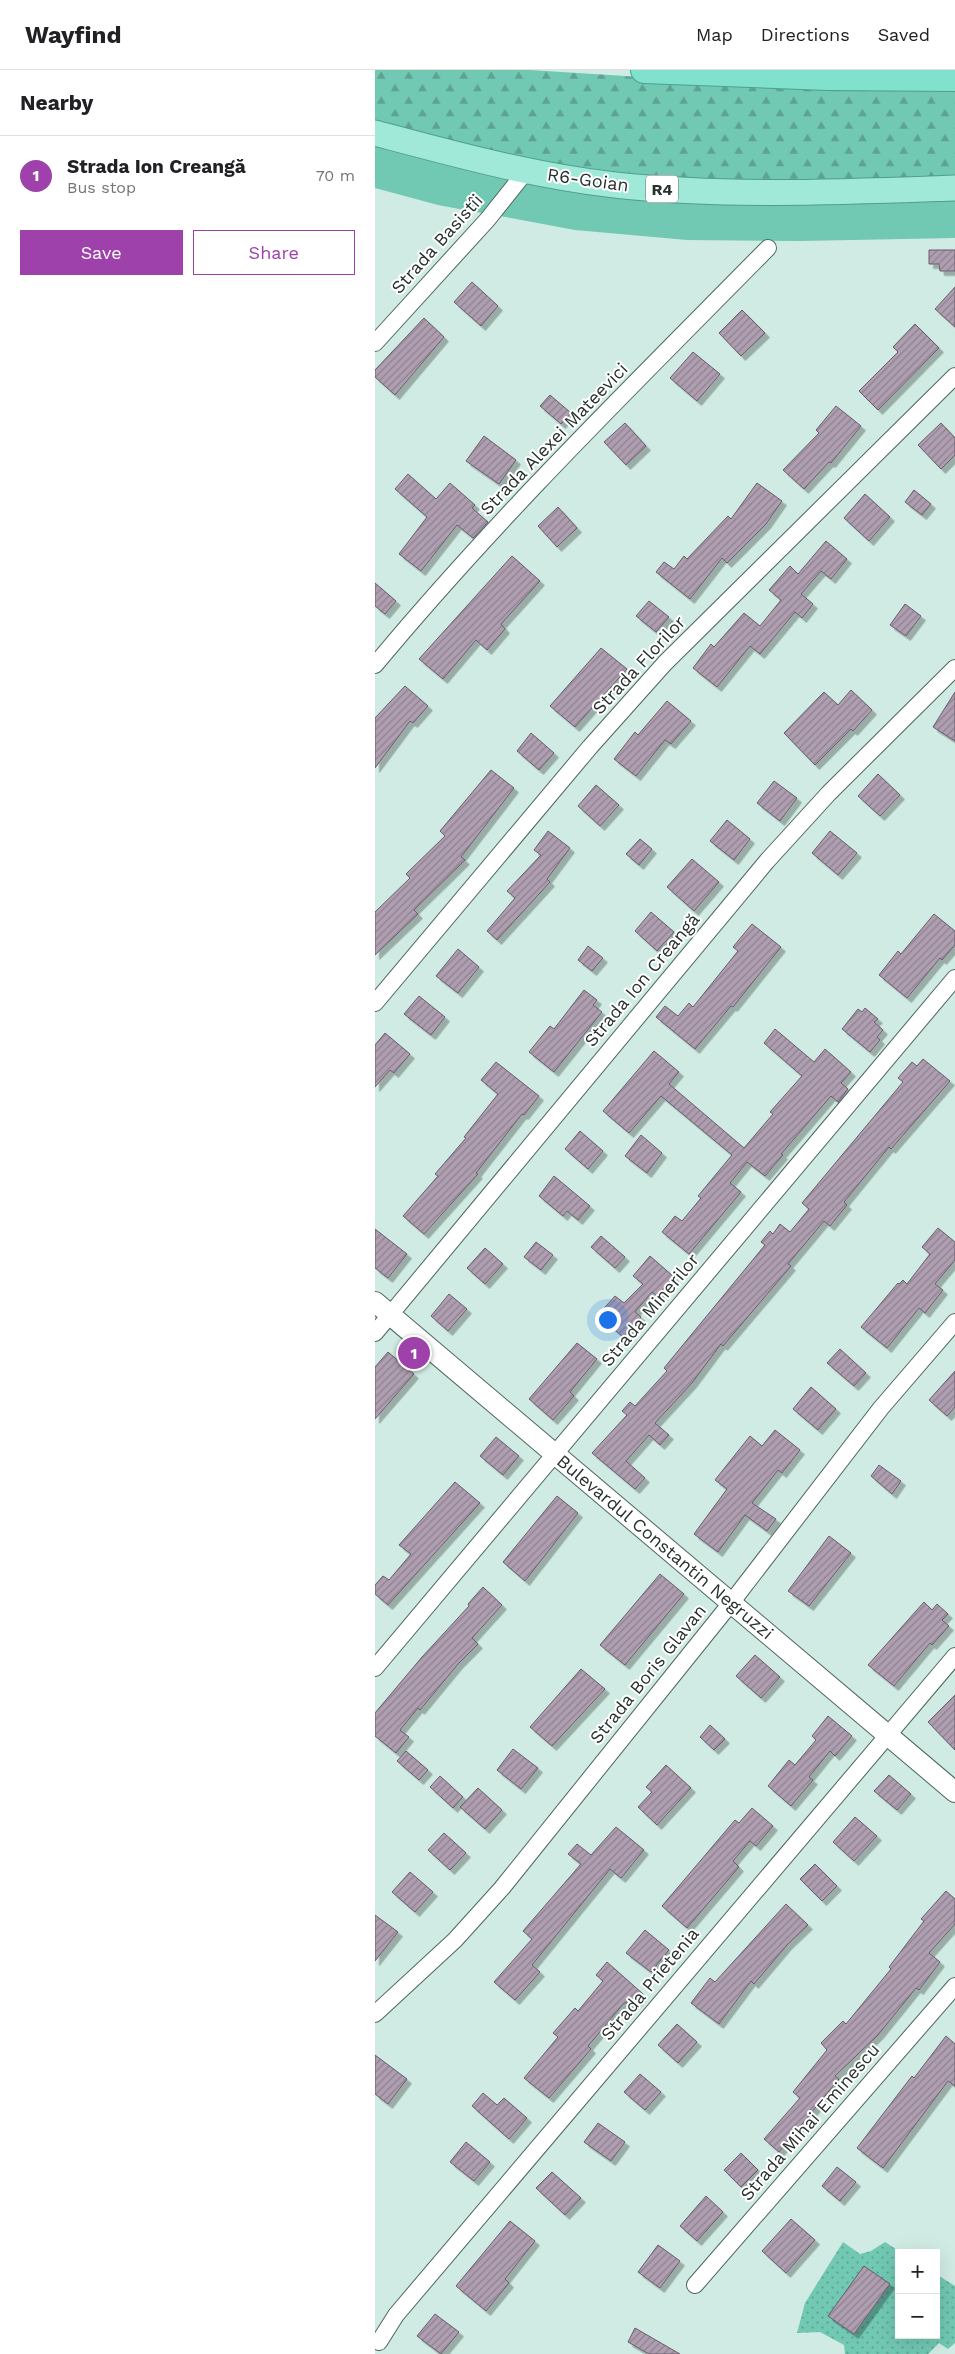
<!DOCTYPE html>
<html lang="en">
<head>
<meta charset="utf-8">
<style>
	:root { --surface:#fff; --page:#f6f6f6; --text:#202124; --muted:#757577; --line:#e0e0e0; --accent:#9e41aa }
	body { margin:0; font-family:"Work Sans",sans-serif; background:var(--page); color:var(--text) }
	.controls { position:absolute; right:15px; bottom:15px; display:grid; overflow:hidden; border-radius:0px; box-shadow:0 5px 20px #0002 }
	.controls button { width:45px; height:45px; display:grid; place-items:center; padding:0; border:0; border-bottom:1px solid var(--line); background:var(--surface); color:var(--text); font:25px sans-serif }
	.you { position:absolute; left:232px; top:1249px; width:18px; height:18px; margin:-12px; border:4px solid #fff; border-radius:50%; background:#1a73e8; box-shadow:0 0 0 8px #1a73e833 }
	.badge { display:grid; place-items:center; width:32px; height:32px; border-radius:50%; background:var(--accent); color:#fff; font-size:16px; font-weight:700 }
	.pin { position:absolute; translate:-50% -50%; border:2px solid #fff; box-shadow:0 1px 5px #0006 }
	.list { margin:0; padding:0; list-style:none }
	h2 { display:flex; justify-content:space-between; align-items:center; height:65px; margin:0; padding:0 20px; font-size:21px }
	h2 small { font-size:16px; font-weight:400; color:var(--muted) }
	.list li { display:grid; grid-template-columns:32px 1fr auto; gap:15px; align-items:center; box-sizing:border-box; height:80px; padding:0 20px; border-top:1px solid var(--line) }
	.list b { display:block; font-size:19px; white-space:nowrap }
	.list p { margin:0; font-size:16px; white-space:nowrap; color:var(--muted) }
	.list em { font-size:16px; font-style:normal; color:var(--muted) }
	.actions { display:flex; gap:10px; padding:15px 20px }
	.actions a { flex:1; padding:11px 0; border:1px solid var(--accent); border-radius:0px; text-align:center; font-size:18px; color:var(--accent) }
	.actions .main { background:var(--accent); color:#fff }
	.map { position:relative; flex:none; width:580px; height:2284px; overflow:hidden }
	header { display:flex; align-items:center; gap:30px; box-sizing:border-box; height:70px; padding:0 25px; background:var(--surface); border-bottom:1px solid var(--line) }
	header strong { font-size:24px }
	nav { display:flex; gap:28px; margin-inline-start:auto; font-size:18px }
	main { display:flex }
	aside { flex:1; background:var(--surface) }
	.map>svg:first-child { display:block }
	.green { fill:#71c8b3 }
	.forest { fill:url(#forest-firs) }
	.garden { fill:url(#garden-dots) }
	.building { fill:url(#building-hatch); stroke:#6b5c6c; filter:url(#shadow) }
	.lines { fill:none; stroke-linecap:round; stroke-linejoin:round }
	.minor-casing { stroke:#4d655e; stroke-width:18 }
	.tertiary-casing { stroke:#4d655e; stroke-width:22 }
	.primary-casing { stroke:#4da08d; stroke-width:27 }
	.trunk-casing { stroke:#4da08d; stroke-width:28 }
	.minor { stroke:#fff; stroke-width:16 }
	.tertiary { stroke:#fff; stroke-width:20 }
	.primary { stroke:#a0e9d9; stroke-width:25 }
	.trunk { stroke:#80e2cc; stroke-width:26 }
	.labels { text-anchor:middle; stroke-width:4; stroke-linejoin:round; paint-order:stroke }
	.shield { fill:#fff; stroke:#686f6d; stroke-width:1 }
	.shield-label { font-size:16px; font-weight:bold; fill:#27312e }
	.street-label { font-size:18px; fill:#27312e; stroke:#fff }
</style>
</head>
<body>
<header>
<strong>Wayfind</strong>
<nav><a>Map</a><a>Directions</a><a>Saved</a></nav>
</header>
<main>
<aside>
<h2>Nearby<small></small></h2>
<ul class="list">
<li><span class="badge">1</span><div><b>Strada Ion Creangă</b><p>Bus stop</p></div><em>70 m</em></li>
</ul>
<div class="actions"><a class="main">Save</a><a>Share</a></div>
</aside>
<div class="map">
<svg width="580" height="2284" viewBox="0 0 580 2284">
	<defs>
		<pattern id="forest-firs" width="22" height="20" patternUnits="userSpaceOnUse" patternTransform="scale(1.25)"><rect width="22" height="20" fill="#71c8b3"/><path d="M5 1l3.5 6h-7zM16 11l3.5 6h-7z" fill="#5da392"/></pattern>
		<pattern id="garden-dots" width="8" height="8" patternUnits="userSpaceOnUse" patternTransform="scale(1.25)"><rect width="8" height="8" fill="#71c8b3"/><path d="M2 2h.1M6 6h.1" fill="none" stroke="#5da392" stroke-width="1.8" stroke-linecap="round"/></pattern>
		<pattern id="building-hatch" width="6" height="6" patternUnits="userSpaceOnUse" patternTransform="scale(1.25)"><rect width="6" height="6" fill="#ae9eb0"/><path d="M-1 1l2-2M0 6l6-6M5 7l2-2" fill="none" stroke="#8e8190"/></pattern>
		<filter id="shadow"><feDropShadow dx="4.5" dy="4.5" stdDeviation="0" flood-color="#0004"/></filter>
	</defs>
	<rect width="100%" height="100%" fill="#d0ebe3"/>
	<g class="green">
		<path d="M0,72L137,106L111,144L63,135L0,118Z"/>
		<path d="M155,108L580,125V168L426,171L312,170L200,160L125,146Z"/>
	</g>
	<path class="forest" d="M0,0H155L361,13L580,16V106C468,111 353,116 240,104C159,96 79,75 0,55Z"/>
	<path class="garden" d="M468,2172L485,2184L496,2181L510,2172L527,2183H524V2265H561V2204L580,2216V2273L573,2279L564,2273L553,2284H470L469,2275L445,2262L422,2263L430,2233Z"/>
	<g class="building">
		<path d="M554,180H580V201H565L564,194H554Z"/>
		<path d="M97,212L123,236L106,256L79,232Z"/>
		<path d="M580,217V257L560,239Z"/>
		<path d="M367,240L390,263L366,286L344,263Z"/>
		<path d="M49,248L69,267L20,325L0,307V300Z"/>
		<path d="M540,254L564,278L503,340L484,321L523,282L518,277Z"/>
		<path d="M318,282L345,304L322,331L295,308Z"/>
		<path d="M175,325L196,343L186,354L165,336Z"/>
		<path d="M461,336L486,356L456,393L454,392L429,419L408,400L444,363L441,360Z"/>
		<path d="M250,353L271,376L251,395L229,372Z"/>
		<path d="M566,353L580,368V385L566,399L543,375Z"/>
		<path d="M109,366L141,390L124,414L91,391Z"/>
		<path d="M33,404L61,429L75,413L100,435L97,438L113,452L98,468L82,455L46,501L24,484L52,447L20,419Z"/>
		<path d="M382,413L407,431L391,454L352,493L347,488L315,529L281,502L289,492L299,499L309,486L312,489L353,446L356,449Z"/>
		<path d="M539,420L556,434L547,445L530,432Z"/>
		<path d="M490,424L515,447L494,471L469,448Z"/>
		<path d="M183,437L202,458L182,477L163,456Z"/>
		<path d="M451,471L472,489L456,509L446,501L426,524L438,534L427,548L420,542L385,584L375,576L342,617L318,598L336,574L339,577L369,543L385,556L406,530L394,520L415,496L423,504Z"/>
		<path d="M137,486L165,511L126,554L130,559L112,580L101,570L68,609L44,589Z"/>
		<path d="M0,513L21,531L10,544L0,536Z"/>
		<path d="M274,531L294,547L281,562L261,546Z"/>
		<path d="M530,534L546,546L531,566L515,555Z"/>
		<path d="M226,578L252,599L200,657L175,636Z"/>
		<path d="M30,616L53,636L38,653L35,651L0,698V648Z"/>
		<path d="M476,620L497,640L478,661L476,659L440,695L409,663L449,622L463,635Z"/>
		<path d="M580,622V671L558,657Z"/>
		<path d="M292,631L316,651L296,674L290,670L261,706L239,689L260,662L263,665Z"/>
		<path d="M156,663L179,683L164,700L142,681Z"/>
		<path d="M116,700L139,718L86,787L90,790L39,840L43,844L0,885V842L35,808L31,804L70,766L65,761Z"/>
		<path d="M503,704L525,725L505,746L483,726Z"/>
		<path d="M399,711L422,728L405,751L382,733Z"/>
		<path d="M221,715L244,735L225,756L203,736Z"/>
		<path d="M352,750L375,769L359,790L335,771Z"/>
		<path d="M173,761L195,778L172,809L175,812L122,870L112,861L140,828L132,821L166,785L159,780Z"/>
		<path d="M455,761L482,783L463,805L437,783Z"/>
		<path d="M265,769L277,779L264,795L251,784Z"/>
		<path d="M317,789L344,812L319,841L292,817Z"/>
		<path d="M276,842L299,862L282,881L260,861Z"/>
		<path d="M559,844L580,861V875L567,890L565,888L532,928L504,905L523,881L526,884Z"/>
		<path d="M377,854L406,877L358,937L356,936L320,979L281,947L290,936L303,946L314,933L318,937L363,881L358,877Z"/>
		<path d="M213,876L228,888L217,901L203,890Z"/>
		<path d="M83,879L104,897L83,923L61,906Z"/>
		<path d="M209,920L222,930L218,935L227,942L179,1002L154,982L175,956L179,959Z"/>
		<path d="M44,926L70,947L56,965L29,944Z"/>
		<path d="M490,938L503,949L499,952L508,960L502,967L505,970L495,982L467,959L483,939L487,942Z"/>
		<path d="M400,959L439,992L450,979L476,1002L466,1013L473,1019L463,1032L456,1026L406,1084L408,1085L390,1106L372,1092L355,1113L366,1122L314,1184L287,1162L300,1146L307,1151L326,1128L323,1126L357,1085L286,1026L254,1063L228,1041L279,981L304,1002L294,1014L369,1078L398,1044L395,1042L427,1006L389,973Z"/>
		<path d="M10,963L35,984L19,1003L15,1000L0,1017V975Z"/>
		<path d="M548,989L575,1011L516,1079L514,1077L469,1132L472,1135L455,1156L449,1151L413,1194L416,1196L348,1276L346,1274L317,1313L280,1353L294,1365L285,1375L274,1365L251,1391L270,1408L260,1419L217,1383L252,1345L247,1341L255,1332L260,1336L292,1301L289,1298L390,1175L386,1172L395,1161L398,1164L405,1154L415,1162L434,1139L427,1133L528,1012L523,1008L537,992L542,996Z"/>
		<path d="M121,992L164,1026L149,1045L147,1044L101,1103L103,1104L49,1164L28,1146L63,1106L60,1104L91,1068L89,1067L123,1024L106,1010Z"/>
		<path d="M205,1061L228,1081L213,1099L190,1079Z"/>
		<path d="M266,1065L287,1083L272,1103L250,1086Z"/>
		<path d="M179,1106L215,1136L203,1150L192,1141L188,1146L164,1126Z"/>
		<path d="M563,1158L580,1172V1190L560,1214L568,1220L550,1243L544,1238L512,1278L486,1257L523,1213L524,1214L528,1210L532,1214L555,1184L547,1177Z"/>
		<path d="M0,1159L32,1184L13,1208L0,1198Z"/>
		<path d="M226,1166L250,1187L240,1198L216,1177Z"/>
		<path d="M161,1172L178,1185L166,1200L149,1187Z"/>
		<path d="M110,1178L128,1194L110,1214L92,1198Z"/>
		<path d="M275,1186L299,1207L282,1226L277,1222L260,1242L266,1247L248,1267L223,1245L240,1226L249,1233L268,1214L258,1206Z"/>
		<path d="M74,1224L92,1239L73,1261L56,1246Z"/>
		<path d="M202,1273L222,1289L195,1322L199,1326L178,1350L154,1329Z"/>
		<path d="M465,1279L491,1303L479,1316L452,1293Z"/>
		<path d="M13,1282L39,1304L0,1349V1297Z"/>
		<path d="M580,1301V1337L572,1346L554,1330Z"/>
		<path d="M436,1317L461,1339L443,1360L418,1339Z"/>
		<path d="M400,1360L425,1380L407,1403L403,1400L377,1433L401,1449L392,1461L370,1445L343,1482L319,1464L352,1419L340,1410L375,1366L387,1376Z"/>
		<path d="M121,1367L144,1386L128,1405L105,1386Z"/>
		<path d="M504,1395L526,1411L517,1424L496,1406Z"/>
		<path d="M80,1412L105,1433L13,1535L0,1524V1515L8,1506L14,1510L36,1484L24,1475Z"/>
		<path d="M182,1426L203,1443L150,1511L128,1492Z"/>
		<path d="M454,1466L476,1483L434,1536L413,1521Z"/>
		<path d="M285,1504L309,1524L250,1595L225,1575Z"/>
		<path d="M108,1517L127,1535L97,1568L103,1574L83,1594L45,1640L43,1638L25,1660L34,1667L21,1683L0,1666V1643L47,1587L94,1536L93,1534Z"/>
		<path d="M549,1532L557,1540L562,1534L573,1544L567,1550L574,1556L557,1575L555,1573L519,1616L493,1595Z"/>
		<path d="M380,1585L405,1607L386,1628L361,1606Z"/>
		<path d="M206,1599L230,1619L177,1676L155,1657Z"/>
		<path d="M580,1625V1680L553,1652Z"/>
		<path d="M453,1646L477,1666L460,1686L455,1681L434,1707L438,1710L416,1736L393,1716L414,1690L420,1695L441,1670L437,1666Z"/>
		<path d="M335,1655L350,1669L339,1680L325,1667Z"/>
		<path d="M138,1679L163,1698L146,1719L122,1700Z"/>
		<path d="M31,1681L53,1700L44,1710L22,1691Z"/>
		<path d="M291,1695L316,1718L282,1755L263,1737L277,1722L271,1717Z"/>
		<path d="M514,1705L536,1724L522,1740L499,1721Z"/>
		<path d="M65,1706L88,1727L78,1738L55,1717Z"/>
		<path d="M103,1718L127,1740L110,1759L85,1737Z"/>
		<path d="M377,1738L398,1756L381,1776L375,1771L358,1791L364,1797L312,1858L287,1836L360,1750L364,1753Z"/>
		<path d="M480,1747L502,1766L479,1791L458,1772Z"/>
		<path d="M241,1757L269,1780L246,1808L235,1799L157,1895L165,1902L140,1930L119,1912L157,1869L148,1861L206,1794L193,1784L202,1774L216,1785Z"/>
		<path d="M69,1763L91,1783L75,1800L53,1780Z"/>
		<path d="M440,1794L462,1816L447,1831L425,1809Z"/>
		<path d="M35,1802L58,1822L40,1842L17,1822Z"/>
		<path d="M571,1821L580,1829V1854L554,1883L565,1892L544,1920L541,1918L503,1965L460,2006L464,2009L404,2082L389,2069L425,2028L418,2022L452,1980L446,1973L468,1951L471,1954L516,1899L514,1897L549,1851L546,1849Z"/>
		<path d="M411,1834L433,1855L412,1875L379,1914L376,1911L344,1954L316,1933L335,1908L340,1912Z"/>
		<path d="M0,1845L23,1862L0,1891Z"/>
		<path d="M270,1860L294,1880L276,1902L251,1883Z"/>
		<path d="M232,1892L268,1924L261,1933H249L213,1976L216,1979L174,2028L149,2008L183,1967L178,1963L200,1938L203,1941L228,1911L221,1905Z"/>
		<path d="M302,1954L322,1972L303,1993L283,1975Z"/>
		<path d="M571,1966L580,1974V2016L573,2011L508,2098L482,2078L537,2006L539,2008Z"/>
		<path d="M0,1985L32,2009L13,2034L0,2024Z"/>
		<path d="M265,2004L286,2022L270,2040L249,2022Z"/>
		<path d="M108,2023L122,2035L129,2028L152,2048L134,2069L97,2036Z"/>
		<path d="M223,2053L250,2072L236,2091L209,2072Z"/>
		<path d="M91,2072L115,2092L99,2111L75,2092Z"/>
		<path d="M366,2083L383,2100L366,2117L349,2100Z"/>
		<path d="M462,2097L481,2112L465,2131L447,2116Z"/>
		<path d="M177,2102L206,2128L190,2145L161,2118Z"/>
		<path d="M331,2126L348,2142L322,2171L305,2156Z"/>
		<path d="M416,2149L440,2170L411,2203L387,2181Z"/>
		<path d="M135,2151L160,2171L130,2209L134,2213L111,2241L81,2216Z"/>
		<path d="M283,2175L305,2191L285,2218L263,2202Z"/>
		<path d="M489,2196L515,2214L479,2264L453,2246Z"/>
		<path d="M60,2244L84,2262L66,2284L42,2266Z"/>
		<path d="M260,2258L305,2284H274L253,2272Z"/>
	</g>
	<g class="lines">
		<g class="minor-casing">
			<g id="minor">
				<path d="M0,273L113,149L152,100"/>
				<path d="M0,595C122,448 259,314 393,178"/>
				<path d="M0,933L215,677L290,593L580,306"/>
				<path d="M0,1263L392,791L454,723L580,598"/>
				<path d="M0,1598L580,908"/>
				<path d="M0,1944L80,1870L127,1818L356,1533L506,1338L580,1252"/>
				<path d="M320,2215L580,1916"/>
				<path d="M4,2272L21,2245L580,1586"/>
			</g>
		</g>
		<g class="tertiary-casing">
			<path id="tertiary" d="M0,1232L580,1722"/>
		</g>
		<g class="primary-casing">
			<path id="primary" d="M0,63C79,84 159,106 240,115C352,127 467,122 580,118"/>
		</g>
		<g class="trunk-casing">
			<path id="trunk" d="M269,0L453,7L580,8"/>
		</g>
		<use href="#minor" class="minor"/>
		<use href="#tertiary" class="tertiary"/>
		<use href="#primary" class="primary"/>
		<use href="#trunk" class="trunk"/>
	</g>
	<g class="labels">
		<rect class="shield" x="271" y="105.5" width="32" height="27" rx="4"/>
		<g class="shield-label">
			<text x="287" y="125">R4</text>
		</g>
		<g class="street-label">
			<text transform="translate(213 110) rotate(8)" y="6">R6-Goian</text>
			<text transform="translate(62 174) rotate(-48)" y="6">Strada Basistîi</text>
			<text transform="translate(179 369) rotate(-46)" y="6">Strada Alexei Mateevici</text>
			<text transform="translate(264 595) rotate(-47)" y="6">Strada Florilor</text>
			<text transform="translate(267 910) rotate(-50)" y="6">Strada Ion Creangă</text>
			<text transform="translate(275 1240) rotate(-50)" y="6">Strada Minerilor</text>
			<text transform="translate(290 1477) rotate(40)" y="6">Bulevardul Constantin Negruzzi</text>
			<text transform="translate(273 1604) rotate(-51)" y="6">Strada Boris Glavan</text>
			<text transform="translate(275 1914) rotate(-50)" y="6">Strada Prietenia</text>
			<text transform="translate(435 2052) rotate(-49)" y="6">Strada Mihai Eminescu</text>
		</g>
	</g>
</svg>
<div class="controls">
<button>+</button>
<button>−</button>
</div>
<div class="you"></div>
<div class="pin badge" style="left:39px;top:1283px">1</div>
</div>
</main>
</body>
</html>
